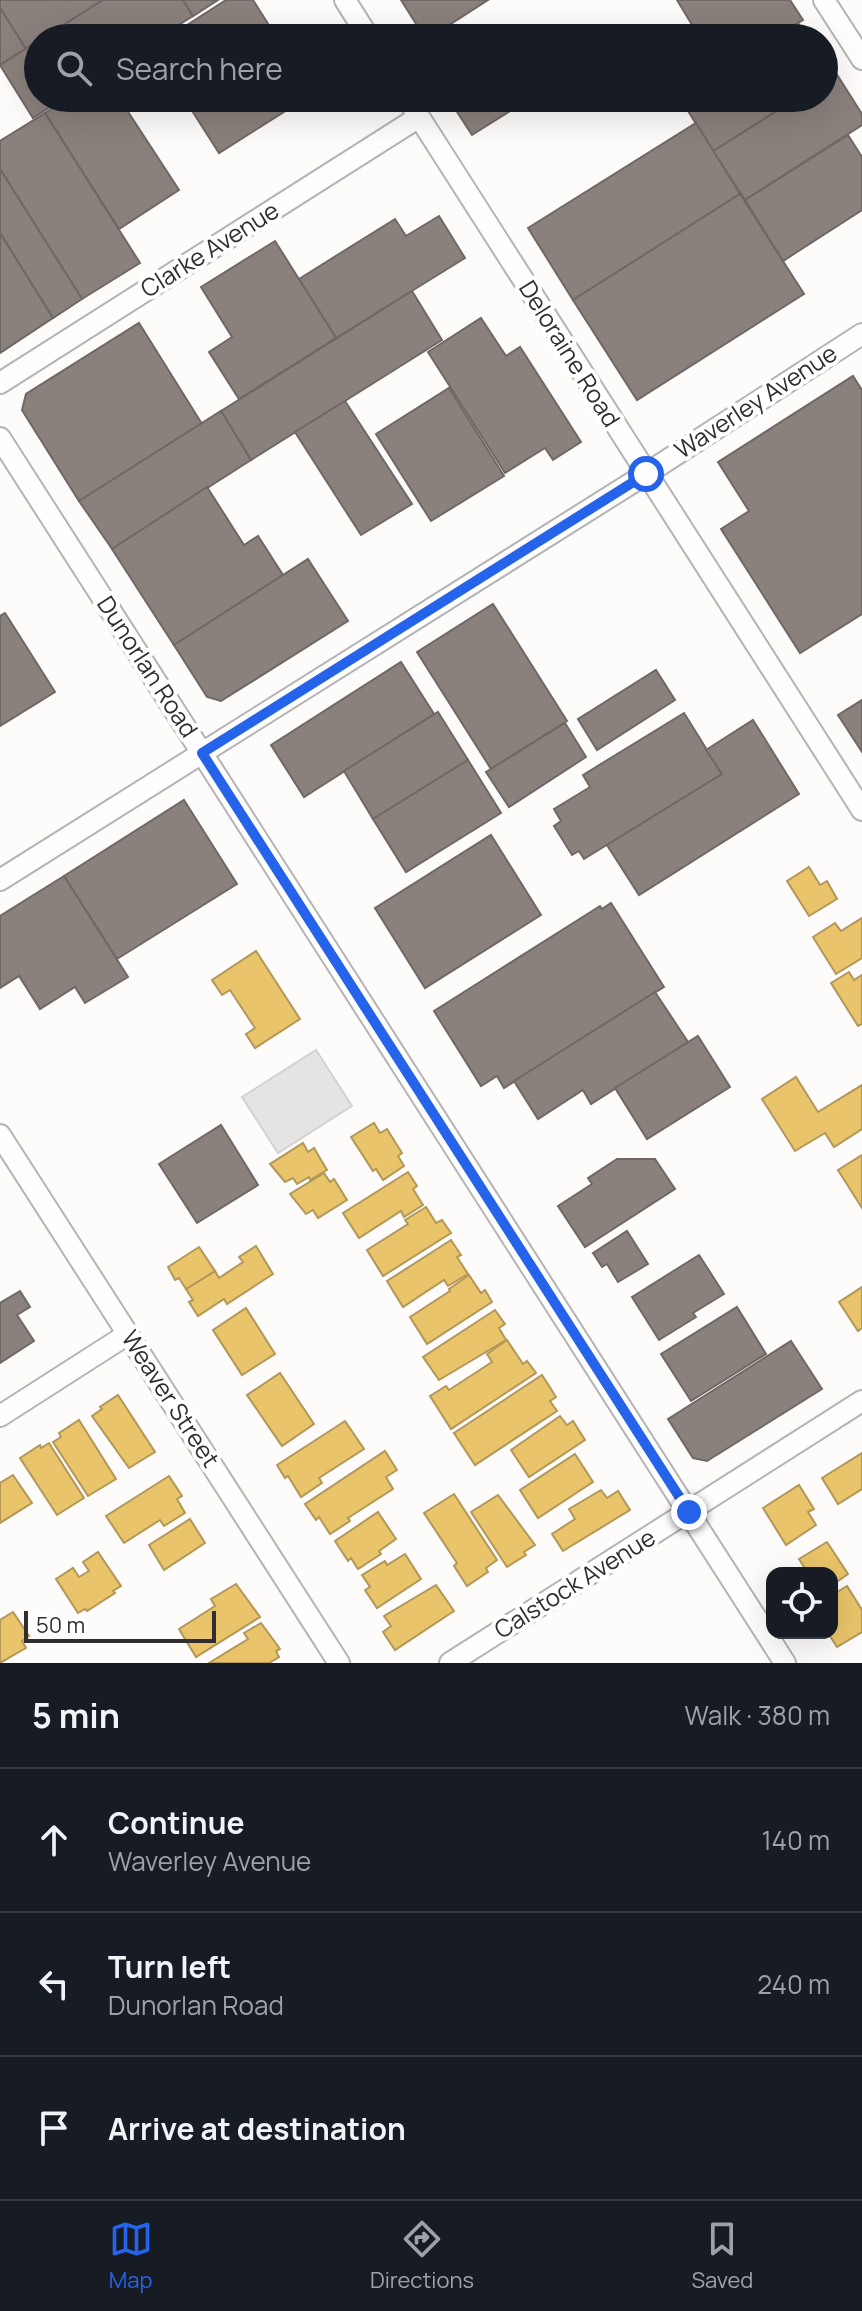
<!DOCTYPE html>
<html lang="en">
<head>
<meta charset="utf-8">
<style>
	:root { --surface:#171b24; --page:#20242c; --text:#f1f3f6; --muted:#9ea1a6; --line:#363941; --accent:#2563eb }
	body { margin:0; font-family:Manrope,sans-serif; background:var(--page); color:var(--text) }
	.controls { position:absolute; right:24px; bottom:24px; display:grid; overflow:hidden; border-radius:16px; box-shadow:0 8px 32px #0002 }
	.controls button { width:72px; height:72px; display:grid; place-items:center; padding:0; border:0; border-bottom:2px solid var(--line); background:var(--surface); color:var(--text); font:40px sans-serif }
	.scale { position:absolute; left:24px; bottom:20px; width:192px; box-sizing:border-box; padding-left:8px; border:4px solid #302e2e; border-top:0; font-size:22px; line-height:28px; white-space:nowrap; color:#302e2e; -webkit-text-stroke:6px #fff; paint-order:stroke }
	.stop { position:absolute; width:24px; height:24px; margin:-18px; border:6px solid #2563eb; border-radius:50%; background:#fff }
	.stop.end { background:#2563eb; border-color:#fff; box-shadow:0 2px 8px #0008 }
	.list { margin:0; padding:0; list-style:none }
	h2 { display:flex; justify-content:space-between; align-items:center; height:104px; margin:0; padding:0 32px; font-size:34px }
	h2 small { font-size:26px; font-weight:400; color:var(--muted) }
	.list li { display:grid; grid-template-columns:52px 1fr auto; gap:24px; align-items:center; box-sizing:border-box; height:144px; padding:0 32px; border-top:2px solid var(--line) }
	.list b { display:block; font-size:30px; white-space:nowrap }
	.list p { margin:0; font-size:26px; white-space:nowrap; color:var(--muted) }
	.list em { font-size:26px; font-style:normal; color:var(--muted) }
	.icon { flex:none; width:44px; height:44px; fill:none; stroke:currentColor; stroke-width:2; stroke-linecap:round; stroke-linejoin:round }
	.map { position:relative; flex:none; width:862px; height:1663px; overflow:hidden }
	.search { position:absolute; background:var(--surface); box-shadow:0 8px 32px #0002; left:24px; right:24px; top:24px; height:88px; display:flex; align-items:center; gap:20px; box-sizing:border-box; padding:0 28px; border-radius:44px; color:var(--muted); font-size:30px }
	.sheet { height:536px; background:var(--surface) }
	nav { display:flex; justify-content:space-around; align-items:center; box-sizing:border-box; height:112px; border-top:2px solid var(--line); background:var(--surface); font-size:22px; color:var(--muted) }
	nav a { display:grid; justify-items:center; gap:4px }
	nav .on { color:var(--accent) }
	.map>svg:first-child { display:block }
	.homes { fill:#e9c46a; stroke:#b29758; stroke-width:2 }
	.industry { fill:#8a817c; stroke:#6f6865; stroke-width:2 }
	.building { fill:#e6e3e3; stroke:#d4d1d1; stroke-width:2 }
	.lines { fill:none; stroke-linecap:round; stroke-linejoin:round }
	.street-casing { stroke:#b5b4b4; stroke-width:24 }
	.street { stroke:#fffefe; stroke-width:20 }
	.route { stroke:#2563eb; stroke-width:10 }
	.labels { text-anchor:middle; stroke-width:8; stroke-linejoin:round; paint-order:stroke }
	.street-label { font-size:24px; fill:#302e2e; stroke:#fff }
</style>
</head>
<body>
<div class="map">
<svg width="862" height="1663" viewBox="0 0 862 1663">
	<rect width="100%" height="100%" fill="#fefbfb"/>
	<g class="homes">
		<path d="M809,867L820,885L827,881L837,899L809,916L787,881Z"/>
		<path d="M862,918V958L836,974L813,937L835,923L841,931Z"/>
		<path d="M256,951L300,1019L255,1048L246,1034L255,1028L230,990L222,995L212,980Z"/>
		<path d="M849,972L854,980L862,975V1024L858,1026L831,983Z"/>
		<path d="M796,1077L818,1112L862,1085V1129L834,1147L825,1133L795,1151L762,1099Z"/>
		<path d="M374,1123L380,1133L387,1129L402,1153L398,1156L404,1166L383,1180L376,1169L373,1171L351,1137Z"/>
		<path d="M303,1143L308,1152L314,1148L327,1170L310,1180L309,1177L297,1184L293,1178L285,1182L270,1164Z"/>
		<path d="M862,1155V1208L838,1170Z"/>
		<path d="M408,1172L417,1186L413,1189L423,1205L404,1217L401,1211L359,1238L343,1213Z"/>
		<path d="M324,1173L330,1182L334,1179L347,1200L318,1218L313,1210L306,1214L290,1194Z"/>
		<path d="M426,1207L436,1223L442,1220L451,1233L383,1276L367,1250L408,1224L405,1220Z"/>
		<path d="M451,1240L461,1255L457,1257L468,1274L448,1286L444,1280L403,1307L387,1281Z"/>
		<path d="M256,1246L273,1274L227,1304L224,1299L198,1316L189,1302L193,1300L186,1289L215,1271L219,1278L243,1262L239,1257Z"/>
		<path d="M199,1247L215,1271L186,1289L179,1278L175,1280L168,1267Z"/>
		<path d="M469,1275L481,1293L485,1290L492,1302L427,1344L410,1317L450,1291L449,1289Z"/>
		<path d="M862,1287V1328L858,1331L839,1302Z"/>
		<path d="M246,1308L275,1354L242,1375L213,1330Z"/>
		<path d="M495,1310L505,1324L499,1328L506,1340L439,1380L423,1357Z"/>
		<path d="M507,1340L523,1364L527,1361L536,1373L451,1429L430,1396L446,1386L449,1390L492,1362L487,1354Z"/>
		<path d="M280,1373L314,1424L282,1446L247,1395Z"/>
		<path d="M542,1375L556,1397L550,1401L557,1411L475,1465L454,1433Z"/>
		<path d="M118,1395L155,1452L129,1468L92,1416L102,1409L100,1407Z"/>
		<path d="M560,1416L567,1425L573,1421L585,1440L529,1477L511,1450Z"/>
		<path d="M79,1420L116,1479L88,1496L53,1442L61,1437L59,1433Z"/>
		<path d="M345,1421L364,1449L319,1478L322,1483L301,1497L288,1476L285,1478L277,1465Z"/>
		<path d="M49,1443L84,1498L57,1515L20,1458L40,1445L41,1448Z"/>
		<path d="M385,1451L397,1470L386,1477L393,1489L348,1518L350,1521L330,1534L319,1517L316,1520L305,1504Z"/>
		<path d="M862,1453V1489L838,1504L822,1478Z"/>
		<path d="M575,1454L593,1482L538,1518L520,1490Z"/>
		<path d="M13,1475L32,1503L0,1523V1483Z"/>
		<path d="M169,1476L182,1496L177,1499L185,1513L164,1526L160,1520L124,1543L106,1516Z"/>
		<path d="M799,1485L814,1509L808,1512L816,1525L786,1545L763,1508Z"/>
		<path d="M601,1490L607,1498L618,1491L630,1510L563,1551L552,1534L575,1519L569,1509Z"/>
		<path d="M454,1494L497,1560L486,1568L488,1572L467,1586L454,1566L457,1563L424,1513Z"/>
		<path d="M498,1495L535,1545L524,1552L526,1555L507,1567L471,1512Z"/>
		<path d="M378,1512L396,1539L379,1551L381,1554L358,1569L351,1558L348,1561L335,1541Z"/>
		<path d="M190,1519L205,1543L164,1570L149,1545Z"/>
		<path d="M827,1542L848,1574L832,1585V1573H808L799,1559Z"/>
		<path d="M98,1552L121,1586L113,1591L115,1593L87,1611L85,1609L78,1613L56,1579L73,1568L79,1577L89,1571L83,1562Z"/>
		<path d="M405,1554L421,1579L377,1608L365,1590L370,1587L362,1575L385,1561L387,1565Z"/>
		<path d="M236,1584L260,1617L196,1657L179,1629L215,1606L211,1599Z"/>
		<path d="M436,1585L454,1611L395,1650L383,1632L391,1626L384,1616Z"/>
		<path d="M847,1586L862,1610V1632L837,1647L828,1633H832V1595Z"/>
		<path d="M13,1612L29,1636L22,1641L26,1648L0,1663V1620Z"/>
		<path d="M261,1623L280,1649L276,1651L279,1657L269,1663H209L248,1639L244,1633Z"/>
	</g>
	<g class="industry">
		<path d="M0,0H103L43,38H38V41L26,49L0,8Z"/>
		<path d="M103,0H183L193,16L158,38H43Z"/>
		<path d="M183,0H218L193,16Z"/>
		<path d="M226,0H253L277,38H167Z"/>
		<path d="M401,0H488L429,38H425Z"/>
		<path d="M677,0H790L803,20L774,38H700Z"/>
		<path d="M0,8L26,49L0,65Z"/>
		<path d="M798,23L807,38H774Z"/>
		<path d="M38,41V98H64L33,118L0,65Z"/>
		<path d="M836,73L862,114V125L745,200L713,151L797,98H824V81Z"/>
		<path d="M69,98H119L179,190L119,229L45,113Z"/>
		<path d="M184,98H306L219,153Z"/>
		<path d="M448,98H531L472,135Z"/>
		<path d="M680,98H797L713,151Z"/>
		<path d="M45,113L140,263L82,299L0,169V141Z"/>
		<path d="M696,123L740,194L573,300L528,228Z"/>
		<path d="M848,135L862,157V210L783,261L745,200Z"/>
		<path d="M0,169L82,299L53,318L0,233Z"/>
		<path d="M740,194L804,294L637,400L573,300Z"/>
		<path d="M439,216L465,258L336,338L299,279L395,219L406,236Z"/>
		<path d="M0,233L53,318L0,353Z"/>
		<path d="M275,241L336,338L239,399L209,352L232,337L201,287Z"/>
		<path d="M412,291L442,340L251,460L221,411Z"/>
		<path d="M481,318L506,356L520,347L581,442L553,460L545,448L505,473L428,352Z"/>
		<path d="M139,323L202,424L79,501L22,410L26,394Z"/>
		<path d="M853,376L862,390V614L800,653L721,529L749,511L718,462Z"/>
		<path d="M449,388L504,476L431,521L376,434Z"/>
		<path d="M345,401L412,504L361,535L295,432Z"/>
		<path d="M221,411L251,460L112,549L79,501Z"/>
		<path d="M207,487L244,545L258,536L283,575L174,645L112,549Z"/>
		<path d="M308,559L348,621L221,701L207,697L174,645Z"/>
		<path d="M493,604L567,721L491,769L417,652Z"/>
		<path d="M5,613L55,692L0,726V616Z"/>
		<path d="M401,662L434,714L304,797L271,745Z"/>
		<path d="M656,670L675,700L597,750L578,719Z"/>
		<path d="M862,700V752L838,715Z"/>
		<path d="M438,712L468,760L373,819L344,771Z"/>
		<path d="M684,713L722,774L584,859L579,851L572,855L554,826L561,821L554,809L590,787L583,775Z"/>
		<path d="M753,720L799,794L639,895L607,845L722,774L706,750Z"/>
		<path d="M565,723L586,757L509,807L486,772Z"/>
		<path d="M468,760L501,813L406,872L373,819Z"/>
		<path d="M184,800L237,884L117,959L64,876Z"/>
		<path d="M491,835L541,915L425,988L375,908Z"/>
		<path d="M64,876L128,977L85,1003L75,987L40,1009L19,976L0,988V916Z"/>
		<path d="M611,903L664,987L504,1088L497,1076L481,1086L434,1011L600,906L602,909Z"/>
		<path d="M655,992L688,1042L591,1104L583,1090L538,1119L514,1081Z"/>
		<path d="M698,1036L730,1087L647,1139L615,1088Z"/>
		<path d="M221,1125L258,1185L197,1223L159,1164Z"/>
		<path d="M617,1159H655L675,1189L585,1247L558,1206L592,1184L588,1178Z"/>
		<path d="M627,1231L648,1264L618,1282L607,1264L602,1267L593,1253Z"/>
		<path d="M699,1255L724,1294L693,1313L696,1317L659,1340L632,1297Z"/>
		<path d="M20,1291L30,1307L17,1315L34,1341L0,1363V1303Z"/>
		<path d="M737,1307L766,1354L691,1401L661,1354Z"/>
		<path d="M791,1341L822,1389L707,1461L693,1458L668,1419Z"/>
	</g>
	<path class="building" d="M316,1050L352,1106L278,1153L242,1097Z"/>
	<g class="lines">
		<g class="street-casing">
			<g id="street">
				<path d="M345,0L369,38"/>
				<path d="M824,0L862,59"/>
				<path d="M407,98L862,810"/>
				<path d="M0,383L419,117"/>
				<path d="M0,438L785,1663"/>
				<path d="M0,880L646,474L862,334"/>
				<path d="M0,1135L339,1663"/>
				<path d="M0,1416L128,1334"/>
				<path d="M450,1663L862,1401"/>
			</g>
		</g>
		<use href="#street" class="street"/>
	</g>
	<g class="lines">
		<path class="route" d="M646,474L202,753L689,1512"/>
	</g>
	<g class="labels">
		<g class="street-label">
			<text transform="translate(210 250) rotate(-32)" y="8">Clarke Avenue</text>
			<text transform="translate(569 354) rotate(58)" y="8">Deloraine Road</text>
			<text transform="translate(756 402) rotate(-33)" y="8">Waverley Avenue</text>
			<text transform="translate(147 667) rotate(57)" y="8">Dunorlan Road</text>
			<text transform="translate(170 1399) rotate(57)" y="8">Weaver Street</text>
			<text transform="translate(575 1584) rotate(-32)" y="8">Calstock Avenue</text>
		</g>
	</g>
</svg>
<div class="controls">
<button><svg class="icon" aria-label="locate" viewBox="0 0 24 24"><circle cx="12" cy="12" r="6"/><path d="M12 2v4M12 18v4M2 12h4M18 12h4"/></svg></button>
</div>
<div class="scale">50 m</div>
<div class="stop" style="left:646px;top:474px"></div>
<div class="stop end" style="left:689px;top:1512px"></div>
<div class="search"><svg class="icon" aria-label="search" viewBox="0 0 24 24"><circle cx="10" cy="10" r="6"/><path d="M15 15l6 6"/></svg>Search here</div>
</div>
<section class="sheet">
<h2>5 min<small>Walk · 380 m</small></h2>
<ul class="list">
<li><svg class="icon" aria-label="ahead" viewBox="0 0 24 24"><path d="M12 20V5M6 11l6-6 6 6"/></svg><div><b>Continue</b><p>Waverley Avenue</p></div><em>140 m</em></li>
<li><svg class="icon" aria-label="left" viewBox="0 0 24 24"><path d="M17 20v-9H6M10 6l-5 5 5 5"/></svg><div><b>Turn left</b><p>Dunorlan Road</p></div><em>240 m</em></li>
<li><svg class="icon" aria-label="arrive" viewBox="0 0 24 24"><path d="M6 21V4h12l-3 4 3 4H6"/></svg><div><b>Arrive at destination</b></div></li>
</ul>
</section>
<nav>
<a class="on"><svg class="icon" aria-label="map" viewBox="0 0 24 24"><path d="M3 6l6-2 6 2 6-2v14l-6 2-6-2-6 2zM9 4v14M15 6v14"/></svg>Map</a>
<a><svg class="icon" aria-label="directions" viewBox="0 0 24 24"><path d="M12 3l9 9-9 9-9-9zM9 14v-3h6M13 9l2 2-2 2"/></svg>Directions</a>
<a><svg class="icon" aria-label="saved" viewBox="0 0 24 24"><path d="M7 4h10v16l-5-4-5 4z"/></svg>Saved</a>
</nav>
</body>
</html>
